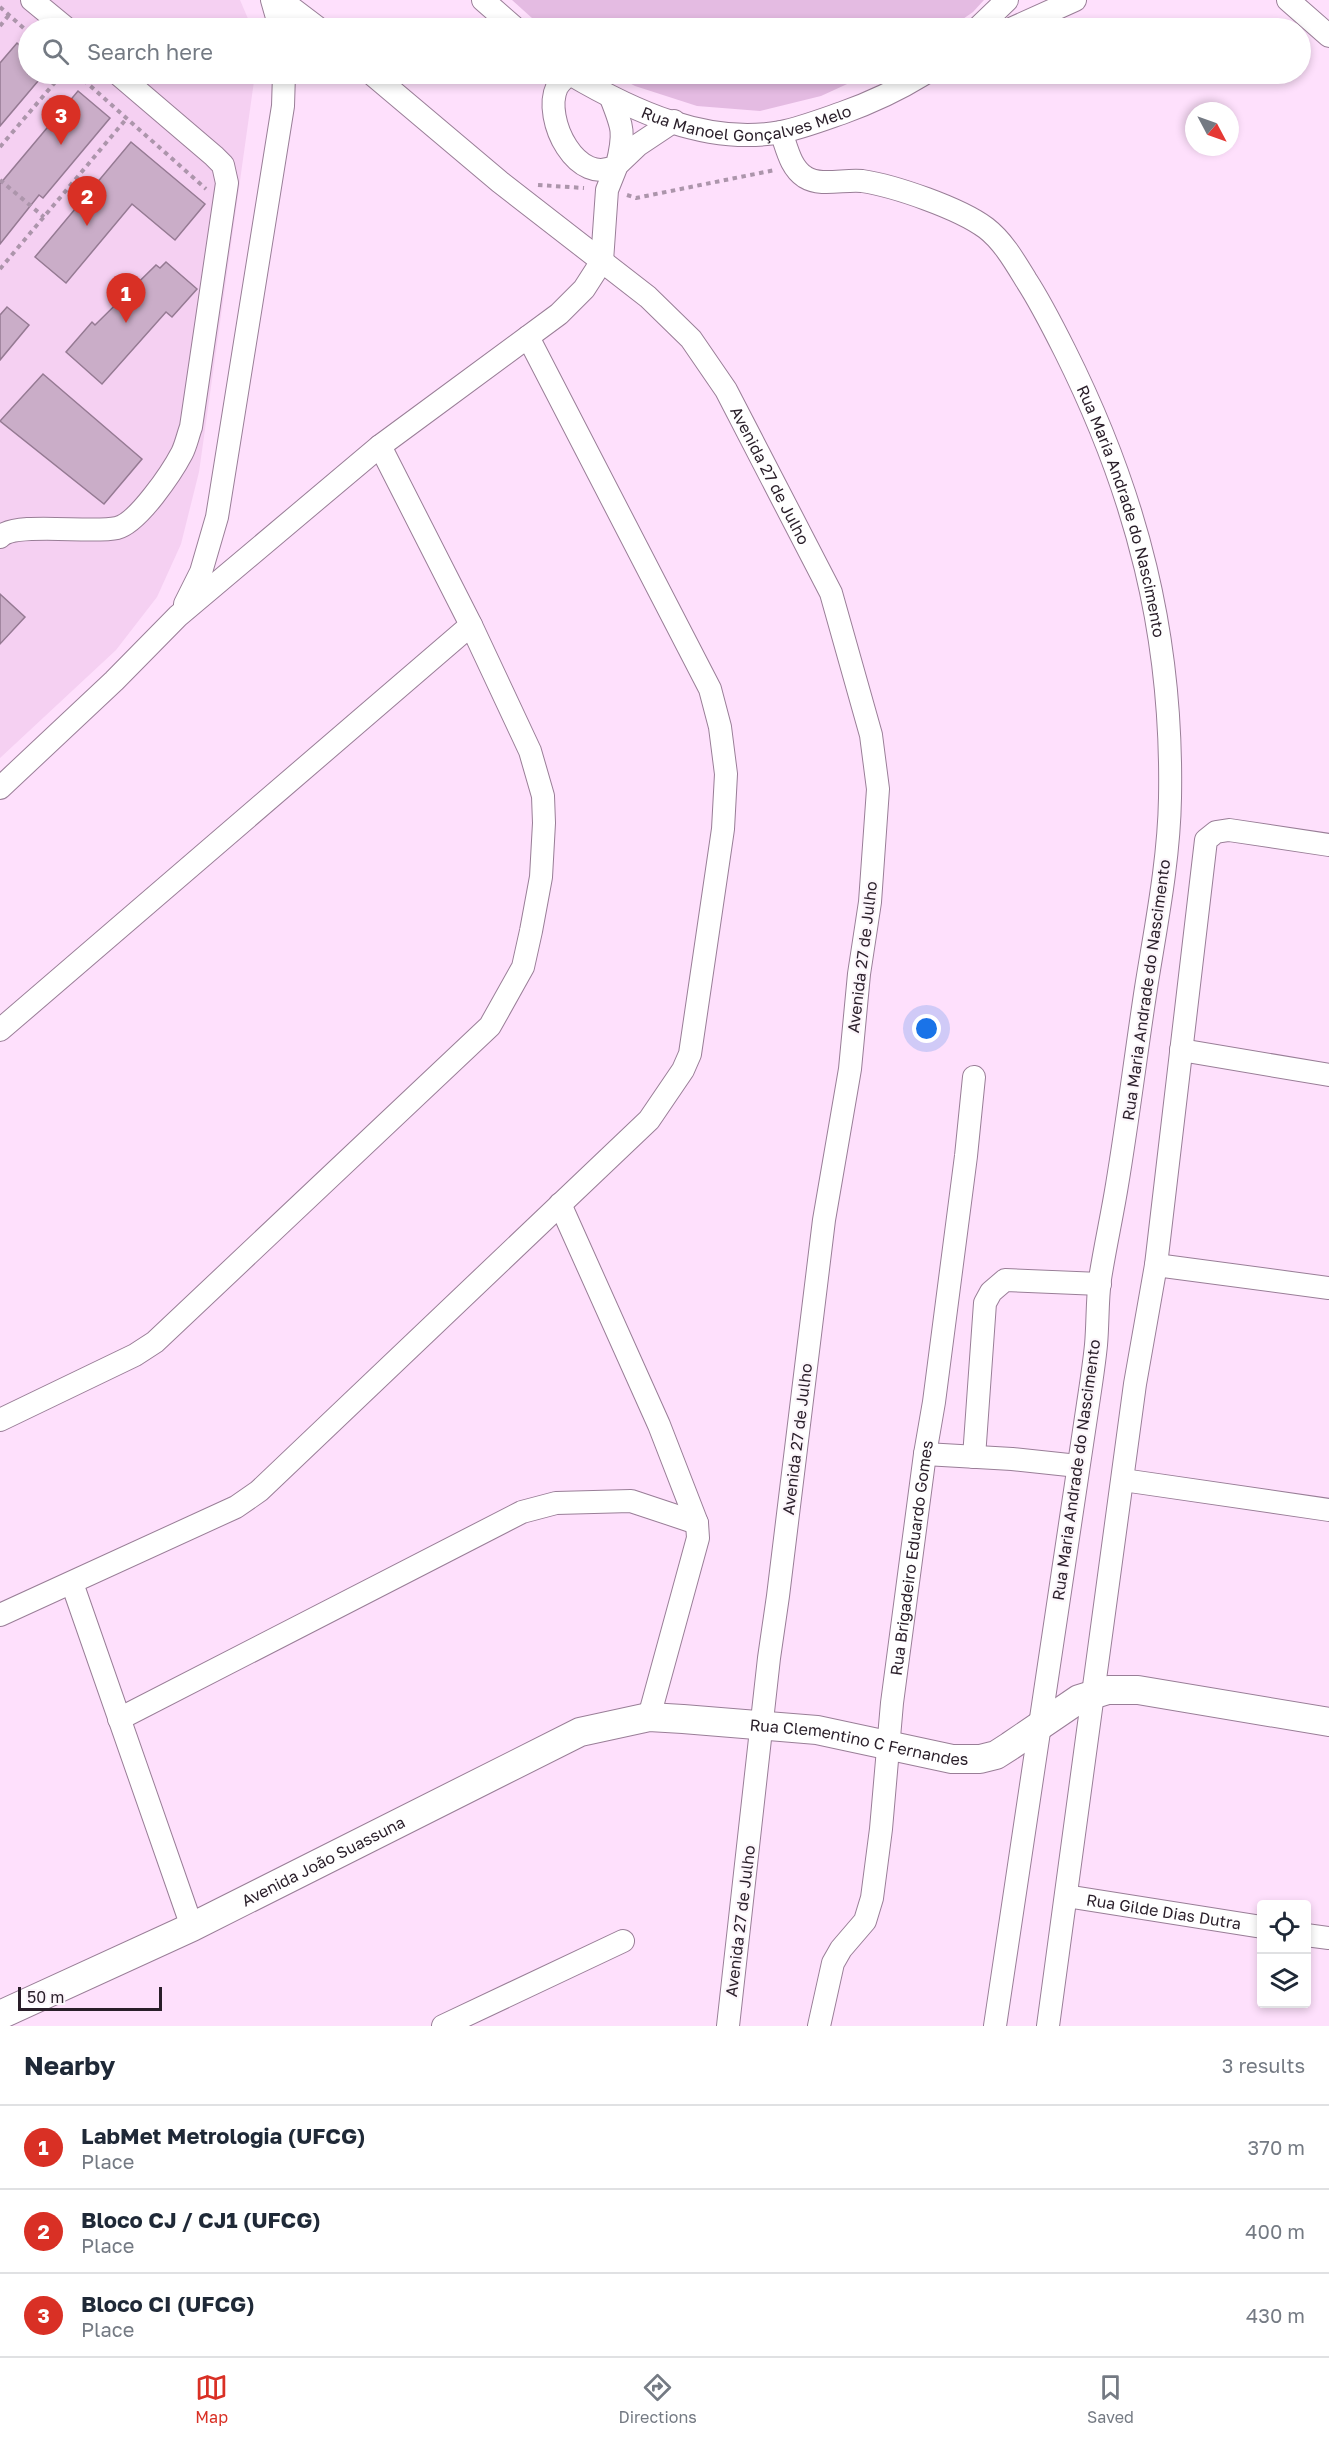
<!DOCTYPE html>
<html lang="en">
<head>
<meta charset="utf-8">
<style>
	:root { --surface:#fff; --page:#f2f2f3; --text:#1f2937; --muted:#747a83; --line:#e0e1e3; --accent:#d93025 }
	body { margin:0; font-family:"Golos Text",sans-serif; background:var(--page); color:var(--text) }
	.controls { position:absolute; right:18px; bottom:18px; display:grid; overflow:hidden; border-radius:6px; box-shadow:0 3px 9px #0003 }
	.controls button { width:54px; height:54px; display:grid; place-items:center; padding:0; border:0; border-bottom:2px solid var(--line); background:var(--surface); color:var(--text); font:30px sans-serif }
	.compass { position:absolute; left:1185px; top:102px; width:54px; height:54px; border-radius:50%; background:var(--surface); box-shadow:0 3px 9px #0003; rotate:131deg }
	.scale { position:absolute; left:18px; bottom:15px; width:144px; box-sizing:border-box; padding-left:6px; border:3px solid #291e29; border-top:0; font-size:16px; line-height:21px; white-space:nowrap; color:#291e29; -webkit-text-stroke:4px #fcf6fb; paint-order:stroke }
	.you { position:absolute; left:927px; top:1029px; width:21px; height:21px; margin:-15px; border:4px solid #fff; border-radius:50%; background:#1a73e8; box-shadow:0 0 0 9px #1a73e833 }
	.badge { display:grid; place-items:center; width:39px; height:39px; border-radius:50%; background:var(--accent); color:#fff; font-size:20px; font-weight:700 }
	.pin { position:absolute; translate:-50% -50px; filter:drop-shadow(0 2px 3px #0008) }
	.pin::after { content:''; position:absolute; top:32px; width:21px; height:18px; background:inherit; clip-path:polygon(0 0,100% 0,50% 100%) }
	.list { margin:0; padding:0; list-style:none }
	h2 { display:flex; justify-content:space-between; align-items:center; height:78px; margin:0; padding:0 24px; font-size:26px }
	h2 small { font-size:20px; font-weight:400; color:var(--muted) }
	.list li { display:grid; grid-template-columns:39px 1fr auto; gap:18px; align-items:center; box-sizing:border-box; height:84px; padding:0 24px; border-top:2px solid var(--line) }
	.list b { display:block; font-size:22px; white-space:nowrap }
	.list p { margin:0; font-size:20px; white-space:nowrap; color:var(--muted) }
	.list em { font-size:20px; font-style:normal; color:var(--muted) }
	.icon { flex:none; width:33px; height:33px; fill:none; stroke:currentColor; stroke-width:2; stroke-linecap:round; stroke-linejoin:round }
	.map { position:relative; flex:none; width:1329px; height:2026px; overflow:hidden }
	.search { position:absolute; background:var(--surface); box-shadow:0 3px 9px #0003; left:18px; right:18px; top:18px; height:66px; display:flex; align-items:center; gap:15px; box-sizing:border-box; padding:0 21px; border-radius:33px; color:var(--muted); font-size:22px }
	.sheet { height:330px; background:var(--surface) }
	nav { display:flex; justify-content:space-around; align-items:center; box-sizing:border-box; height:84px; border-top:2px solid var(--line); background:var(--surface); font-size:16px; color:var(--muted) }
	nav a { display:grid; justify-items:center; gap:3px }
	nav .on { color:var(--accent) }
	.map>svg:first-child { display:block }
	.built { fill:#f5d0f2 }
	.green { fill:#e4bbe2 }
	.building { fill:#caadc8; stroke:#957a93; stroke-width:1.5 }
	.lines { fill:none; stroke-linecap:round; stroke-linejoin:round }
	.minor-casing { stroke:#997e97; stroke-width:24 }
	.major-casing { stroke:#997e97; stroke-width:30 }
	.path { stroke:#ac95ab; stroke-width:4; stroke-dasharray:4.5 4.5; stroke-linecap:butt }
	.minor { stroke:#fff; stroke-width:22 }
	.major { stroke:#fff; stroke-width:28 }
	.labels { text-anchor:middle; stroke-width:4.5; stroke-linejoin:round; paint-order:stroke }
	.street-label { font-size:16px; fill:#291e29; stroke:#fcf6fb }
</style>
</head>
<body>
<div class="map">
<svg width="1329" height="2026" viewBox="0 0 1329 2026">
	<rect width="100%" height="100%" fill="#fee0fc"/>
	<path class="built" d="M0,0H240L252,28H28V74H255L199,472L181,544L157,597L116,650L0,758Z"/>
	<g class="green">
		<path d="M512,0H984L973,12L950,28H543Z"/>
		<path d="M612,74H869L821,96L760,111L697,106L635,86Z"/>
	</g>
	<g class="building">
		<path d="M17,43L28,53V74H44L0,126V63Z"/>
		<path d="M78,91L110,118L43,198L39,195L0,244V184Z"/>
		<path d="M131,142L205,204L175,240L132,204L66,283L35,257Z"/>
		<path d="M166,262L197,289L172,317L166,312L102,384L66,352L92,322L95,325L156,265L160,268Z"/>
		<path d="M7,307L29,325L0,360V315Z"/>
		<path d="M43,374L142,459L104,504L0,421Z"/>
		<path d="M0,594L25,617L0,644Z"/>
	</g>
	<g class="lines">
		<g class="minor-casing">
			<g id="minor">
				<path d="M32,0L66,28"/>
				<path d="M272,0L280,28"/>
				<path d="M281,0L318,28"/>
				<path d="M483,0L515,28"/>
				<path d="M1288,0L1329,36"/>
				<path d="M978,28L1007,0"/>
				<path d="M1013,28L1075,0"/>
				<path id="s1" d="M372,74L500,182L648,297L691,339L726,390L831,593L871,735L878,789L870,902L859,974L850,1069L824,1220L778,1596L769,1658L728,2026"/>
				<path id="s2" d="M570,74C631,110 707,146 781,132C801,128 822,120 842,113C870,103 898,90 924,74"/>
				<path d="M570,74C566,77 560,82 557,87C542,119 578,189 617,165C625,133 623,128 611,98"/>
				<path id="s3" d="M781,132C787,148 790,167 805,177C821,187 844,179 862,181C895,186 959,208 986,228C1003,241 1015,262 1026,280C1041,303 1053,327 1065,351C1137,495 1173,636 1170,798C1169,861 1156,925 1146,988C1136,1053 1128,1119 1117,1185C1112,1216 1105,1247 1100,1279C1097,1301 1098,1323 1096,1345C1094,1365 1091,1384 1088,1404L995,2026"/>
				<path d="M0,537C15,521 91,534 117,528C138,523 172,472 182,453C186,445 188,435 191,427L227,183L223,165L214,156L118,74"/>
				<path d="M185,604L201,572L217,517L283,106L284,74"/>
				<path d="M0,788L114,681L178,616L380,446L559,314L584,289L602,261L607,190L617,165L638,145L674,121"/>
				<path d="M0,1030L471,625"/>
				<path d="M1181,1050L1329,1075"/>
				<path d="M560,1204L659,1425L697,1523L698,1538L649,1717"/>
				<path d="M1156,1265L1329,1288"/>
				<path d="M0,1420L135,1355L155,1342L490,1026L523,967L531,931L541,877L544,823L543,796L530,751L471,625L380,446"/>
				<path d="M925,1454L1012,1459L1078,1466"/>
				<path d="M974,1457L985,1303L991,1292L1005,1280L1100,1284"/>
				<path d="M1123,1480L1329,1510"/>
				<path d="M72,1583L192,1927"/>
				<path d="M0,1615L236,1507L259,1491L649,1120L683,1070L690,1054L723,829L726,774L720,727L710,689L528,337"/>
				<path d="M119,1719L522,1512L556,1503L631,1501L697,1523"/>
				<path id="s4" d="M1066,1896L1262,1927"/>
				<path d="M1306,1935L1329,1938"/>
				<path d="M443,2026L623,1941"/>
				<path id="s5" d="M819,2026L833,1963L841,1949L865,1921L872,1898L881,1829L892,1703L925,1454L934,1402L966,1156L974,1077"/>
				<path d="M1048,2026L1135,1384L1156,1265L1206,840L1216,832L1229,830L1329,845"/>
			</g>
		</g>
		<g class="major-casing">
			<g id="major">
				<path id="s6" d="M0,2015L192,1927L580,1732L649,1717L683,1719L817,1730L952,1759H980L996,1755L1010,1746L1079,1699L1108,1690H1138L1329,1722"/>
			</g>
		</g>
		<g class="path">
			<path d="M0,7L28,32"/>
			<path d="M0,26L9,15"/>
			<path d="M77,74L206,189"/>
			<path d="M0,147L62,74"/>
			<path d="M0,180L44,217"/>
			<path d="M538,185L584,188"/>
			<path d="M627,195L636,198L775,170"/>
			<path d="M0,269L127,118"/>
		</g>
		<use href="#minor" class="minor"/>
		<use href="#major" class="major"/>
	</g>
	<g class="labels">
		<g class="street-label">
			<text dy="6" stroke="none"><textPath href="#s2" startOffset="189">Rua Manoel Gonçalves Melo</textPath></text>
			<text dy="6" stroke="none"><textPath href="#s1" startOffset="573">Avenida 27 de Julho</textPath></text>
			<text dy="6" stroke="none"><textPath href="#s3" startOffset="561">Rua Maria Andrade do Nascimento</textPath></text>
			<text transform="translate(862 957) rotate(-83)" y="6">Avenida 27 de Julho</text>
			<text transform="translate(1146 990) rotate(-82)" y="6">Rua Maria Andrade do Nascimento</text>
			<text transform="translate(797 1439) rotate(-83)" y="6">Avenida 27 de Julho</text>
			<text transform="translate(1076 1470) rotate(-82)" y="6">Rua Maria Andrade do Nascimento</text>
			<text dy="6" stroke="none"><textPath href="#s5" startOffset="484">Rua Brigadeiro Eduardo Gomes</textPath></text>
			<text dy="6" stroke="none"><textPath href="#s6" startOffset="928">Rua Clementino C Fernandes</textPath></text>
			<text dy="6" stroke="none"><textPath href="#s6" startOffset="358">Avenida João Suassuna</textPath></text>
			<text dy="6" stroke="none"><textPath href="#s4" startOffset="99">Rua Gilde Dias Dutra</textPath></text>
			<text transform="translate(740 1921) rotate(-83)" y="6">Avenida 27 de Julho</text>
		</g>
	</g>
</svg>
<div class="controls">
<button><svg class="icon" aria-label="locate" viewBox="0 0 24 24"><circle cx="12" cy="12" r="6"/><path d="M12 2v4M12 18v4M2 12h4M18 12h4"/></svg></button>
<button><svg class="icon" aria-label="layers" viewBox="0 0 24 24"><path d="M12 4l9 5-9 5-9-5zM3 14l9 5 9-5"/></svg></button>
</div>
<svg class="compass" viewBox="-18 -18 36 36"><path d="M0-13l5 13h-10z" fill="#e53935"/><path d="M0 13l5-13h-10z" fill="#747a83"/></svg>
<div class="scale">50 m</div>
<div class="you"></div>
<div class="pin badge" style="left:126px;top:323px">1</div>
<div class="pin badge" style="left:87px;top:226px">2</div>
<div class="pin badge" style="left:61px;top:145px">3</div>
<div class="search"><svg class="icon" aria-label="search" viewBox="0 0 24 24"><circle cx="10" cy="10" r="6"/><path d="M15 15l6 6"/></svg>Search here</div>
</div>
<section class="sheet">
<h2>Nearby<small>3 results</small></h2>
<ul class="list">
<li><span class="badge">1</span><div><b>LabMet Metrologia (UFCG)</b><p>Place</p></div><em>370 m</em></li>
<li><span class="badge">2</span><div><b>Bloco CJ / CJ1 (UFCG)</b><p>Place</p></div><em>400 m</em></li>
<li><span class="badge">3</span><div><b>Bloco CI (UFCG)</b><p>Place</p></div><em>430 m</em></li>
</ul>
</section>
<nav>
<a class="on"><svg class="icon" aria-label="map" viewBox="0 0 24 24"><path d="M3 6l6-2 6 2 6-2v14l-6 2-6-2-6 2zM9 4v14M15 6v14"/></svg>Map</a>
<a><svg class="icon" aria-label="directions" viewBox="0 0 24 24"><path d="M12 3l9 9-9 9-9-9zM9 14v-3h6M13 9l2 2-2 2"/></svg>Directions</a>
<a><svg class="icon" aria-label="saved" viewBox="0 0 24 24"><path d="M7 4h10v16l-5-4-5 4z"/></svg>Saved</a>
</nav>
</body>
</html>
